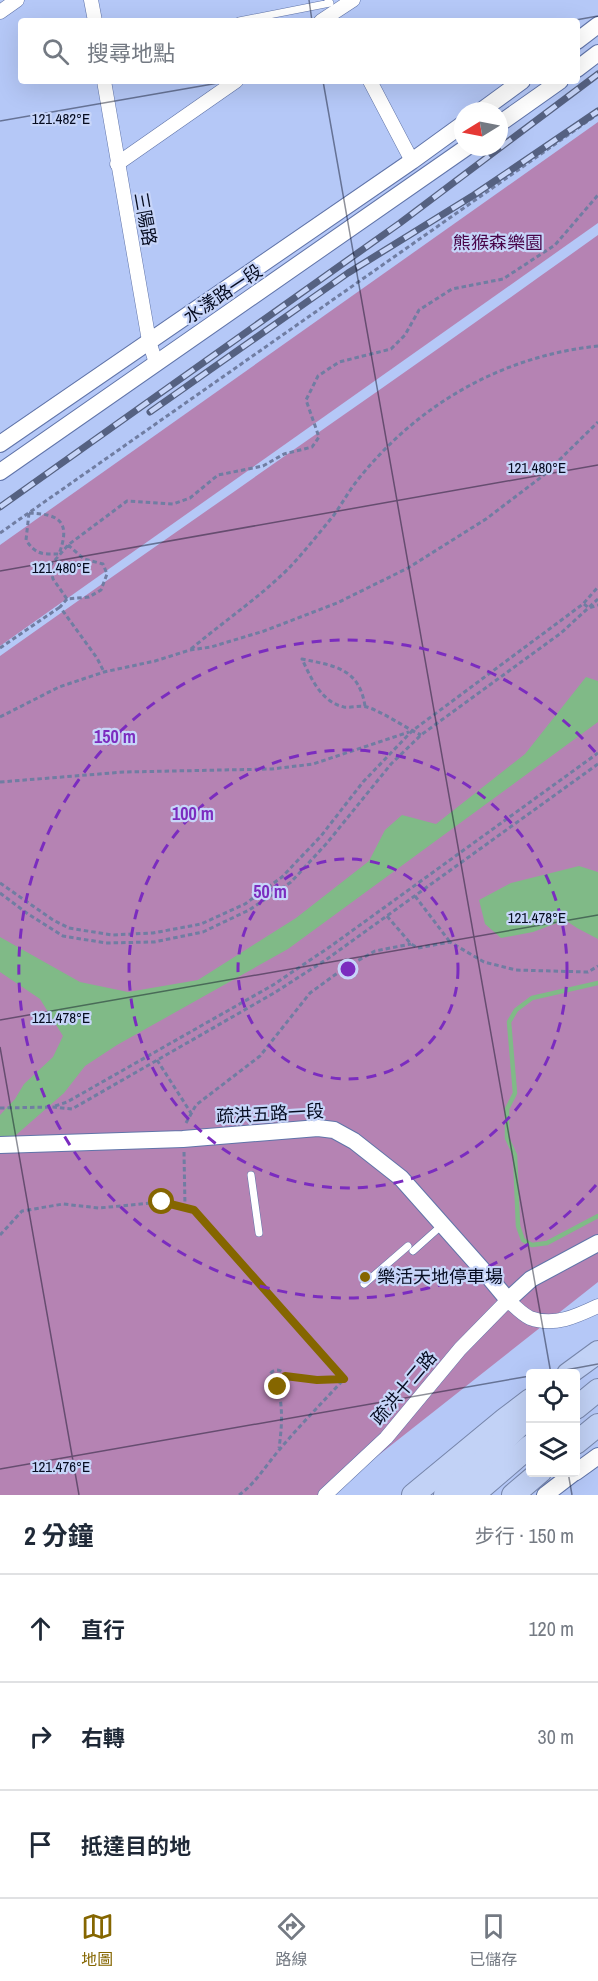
<!DOCTYPE html>
<html lang="zh-TW">
<head>
<meta charset="utf-8">
<style>
	:root { --surface:#fff; --page:#f6f6f7; --text:#1f2937; --muted:#747a83; --line:#e0e1e3; --accent:#856600 }
	body { margin:0; font-family:"Archivo Narrow","Noto Sans TC",sans-serif; background:var(--page); color:var(--text) }
	.controls { position:absolute; right:18px; bottom:18px; display:grid; overflow:hidden; border-radius:6px; box-shadow:0 6px 24px #0002 }
	.controls button { width:54px; height:54px; display:grid; place-items:center; padding:0; border:0; border-bottom:2px solid var(--line); background:var(--surface); color:var(--text); font:30px sans-serif }
	.compass { position:absolute; left:454px; top:102px; width:54px; height:54px; border-radius:50%; background:var(--surface); box-shadow:0 6px 24px #0002; rotate:260deg }
	.stop { position:absolute; width:18px; height:18px; margin:-14px; border:4px solid #856600; border-radius:50%; background:#fff }
	.stop.end { background:#856600; border-color:#fff; box-shadow:0 2px 6px #0008 }
	.list { margin:0; padding:0; list-style:none }
	h2 { display:flex; justify-content:space-between; align-items:center; height:78px; margin:0; padding:0 24px; font-size:26px }
	h2 small { font-size:20px; font-weight:400; color:var(--muted) }
	.list li { display:grid; grid-template-columns:39px 1fr auto; gap:18px; align-items:center; box-sizing:border-box; height:108px; padding:0 24px; border-top:2px solid var(--line) }
	.list b { display:block; font-size:22px; white-space:nowrap }
	.list em { font-size:20px; font-style:normal; color:var(--muted) }
	.icon { flex:none; width:33px; height:33px; fill:none; stroke:currentColor; stroke-width:2; stroke-linecap:round; stroke-linejoin:round }
	.map { position:relative; flex:none; width:598px; height:1495px; overflow:hidden }
	.search { position:absolute; background:var(--surface); box-shadow:0 6px 24px #0002; left:18px; right:18px; top:18px; height:66px; display:flex; align-items:center; gap:15px; box-sizing:border-box; padding:0 21px; border-radius:6px; color:var(--muted); font-size:22px }
	.sheet { height:402px; background:var(--surface) }
	nav { display:flex; justify-content:space-around; align-items:center; box-sizing:border-box; height:84px; border-top:2px solid var(--line); background:var(--surface); font-size:16px; color:var(--muted) }
	nav a { display:grid; justify-items:center; gap:3px }
	nav .on { color:var(--accent) }
	.map>svg:first-child { display:block }
	.green { fill:#b583b3 }
	.water { fill:#80ba87 }
	.lines { fill:none; stroke-linecap:round; stroke-linejoin:round }
	.stream { stroke:#80ba87; stroke-width:4.5 }
	.service-casing { stroke:#6074a9; stroke-width:8 }
	.minor-casing { stroke:#6074a9; stroke-width:15 }
	.tertiary-casing { stroke:#6074a9; stroke-width:18 }
	.trunk-casing { stroke:#7685aa; stroke-width:24 }
	.path { stroke:#707da2; stroke-width:3; stroke-dasharray:4.5 3; stroke-linecap:butt }
	.service { stroke:#fff; stroke-width:7 }
	.minor { stroke:#fff; stroke-width:14 }
	.tertiary { stroke:#fff; stroke-width:16 }
	.trunk { stroke:#c2d2f6; stroke-width:22 }
	.rail-casing { stroke:#556181; stroke-width:7 }
	.rail { stroke:#c7d5f9; stroke-width:4.5; stroke-dasharray:14; stroke-linecap:butt }
	.route { stroke:#856600; stroke-width:8 }
	.ticks { fill:none; stroke:#060c20; stroke-width:1.5; stroke-opacity:0.45 }
	.ring { fill:none; stroke:#7b2cbf; stroke-width:3; stroke-dasharray:10 8 }
	.poi-dot { fill:#856600; stroke:#c7d5f9; stroke-width:2 }
	.labels { text-anchor:middle; stroke-width:4.5; stroke-linejoin:round; paint-order:stroke }
	.street-label { font-size:18px; fill:#060c20; stroke:#c7d5f9 }
	.park-label { font-size:18px; fill:#480549; stroke:#c7d5f9 }
	.poi-label { font-size:18px; fill:#060c20; stroke:#c7d5f9; text-anchor:start }
	.ticks-label { font-size:15px; text-anchor:middle; fill:#060c20; stroke:#c7d5f9; stroke-width:4.5; stroke-linejoin:round; paint-order:stroke }
	.centre { fill:#7b2cbf; stroke:#c7d5f9; stroke-width:3 }
	.ring-label { font-size:18px; text-anchor:middle; font-weight:bold; fill:#7b2cbf; stroke:#c7d5f9; stroke-width:4.5; stroke-linejoin:round; paint-order:stroke }
</style>
</head>
<body>
<div class="map">
<svg width="598" height="1495" viewBox="0 0 598 1495">
	<rect width="100%" height="100%" fill="#b5c8f7"/>
	<g class="green">
		<path d="M598,122V223L0,646V545Z"/>
		<path d="M598,235V1282L328,1495H0V656C199,515 400,377 598,235Z"/>
	</g>
	<g class="water">
		<path d="M586,677L598,681V722L288,949L117,1045L85,1066L64,1093L0,1149V1115L15,1099L24,1084L53,1057L63,1036L40,999L0,972V937L80,982L128,992L198,980L296,918L369,861L385,830L402,815L436,824L525,754Z"/>
		<path d="M579,866L598,872V939L577,928L565,920L533,932L501,938L485,924L479,900L511,883Z"/>
	</g>
	<g class="lines">
		<path class="stream" d="M598,983L532,998L516,1010L509,1022L515,1093L507,1109V1138L515,1155L518,1226L523,1240L532,1245L547,1243L598,1216"/>
		<g class="service-casing">
			<g id="service">
				<path d="M239,21L330,3L328,0"/>
				<path d="M251,1175L259,1233"/>
				<path d="M413,1251L441,1226"/>
				<path d="M364,1284L408,1246"/>
			</g>
		</g>
		<g class="minor-casing">
			<g id="minor">
				<path d="M91,0L95,21"/>
				<path d="M0,12L17,0"/>
				<path d="M321,21L353,0"/>
				<path d="M104,81L149,341L156,363"/>
				<path d="M370,81L412,161"/>
				<path d="M117,164L236,81"/>
				<path d="M325,1495L386,1438L460,1349L508,1300C514,1306 522,1314 530,1318C554,1327 577,1316 598,1306"/>
			</g>
		</g>
		<g class="tertiary-casing">
			<g id="tertiary">
				<path d="M577,41L598,25"/>
				<path d="M577,69L598,53"/>
				<path d="M481,111L522,81"/>
				<path d="M499,124L560,81"/>
				<path d="M0,444L412,161L463,124"/>
				<path d="M0,472L467,147"/>
				<path d="M0,1145L183,1139L318,1128L334,1130L354,1141L401,1178L488,1276L508,1300L531,1279L598,1243"/>
				<path d="M576,1472L598,1456"/>
				<path d="M545,1495L575,1472"/>
			</g>
		</g>
		<g class="trunk-casing">
			<g id="trunk">
				<path d="M568,1374L598,1352"/>
				<path d="M576,1408L598,1390"/>
				<path d="M576,1443L598,1425"/>
				<path d="M413,1495L505,1419L530,1400"/>
				<path d="M445,1495L475,1469L527,1418"/>
				<path d="M473,1495L530,1446"/>
				<path d="M513,1495L540,1472"/>
			</g>
		</g>
		<g class="path">
			<path d="M29,513C60,514 71,522 59,554C42,554 36,555 26,540Z"/>
			<path d="M0,533L598,114"/>
			<path d="M68,545L84,559L103,564L107,574L101,590L89,597L67,599L53,579L50,566L68,545L127,501L173,504L190,498L218,475L263,466L284,454L312,447L319,437L306,400L318,376L339,362L391,349L405,335L419,310L452,289L503,279L555,245L598,195"/>
			<path d="M67,599L60,607L97,658L104,672"/>
			<path d="M584,604L589,608L598,605"/>
			<path d="M0,648L60,607"/>
			<path d="M191,649C224,621 259,598 290,567C305,551 320,532 334,515C343,502 350,489 360,477C420,403 503,356 598,346"/>
			<path d="M365,706C359,668 335,666 302,659C311,678 321,702 344,707C351,708 360,705 367,707C383,712 404,727 421,735"/>
			<path d="M0,717L59,687L104,672L155,661L190,650L211,647L264,631L337,603L408,568L486,519L544,475L598,422"/>
			<path d="M0,782L124,772L272,769L313,764L409,732"/>
			<path d="M0,883L53,920L69,928L112,935L153,933L201,924L245,904L282,877L321,836L363,782L412,731L583,604L598,587"/>
			<path d="M0,893L28,914L63,936L106,943L154,942L203,932L249,910L291,882L327,843L391,764L421,735L561,633L598,599"/>
			<path d="M415,896L450,942"/>
			<path d="M387,916L411,944L418,948L450,942L484,962L516,970L588,972L598,966"/>
			<path d="M157,1060L191,1113"/>
			<path d="M55,1106L67,1102L273,985L331,946L598,753"/>
			<path d="M0,1108L53,1107L72,1109L274,993L327,959L598,764"/>
			<path d="M186,1123L196,1105L260,1056L310,993L343,969L375,951L411,944"/>
			<path d="M184,1152L185,1207"/>
			<path d="M0,1235L22,1211L63,1204L99,1208L162,1202L194,1210L344,1379C322,1403 300,1425 280,1449C266,1465 256,1483 239,1495"/>
			<circle cx="277" cy="1378" r="8"/>
			<path d="M285,1376L317,1380L343,1379"/>
			<path d="M278,1387C283,1408 282,1427 279,1448"/>
		</g>
		<use href="#service" class="service"/>
		<use href="#minor" class="minor"/>
		<use href="#tertiary" class="tertiary"/>
		<use href="#trunk" class="trunk"/>
		<g class="rail-casing">
			<g id="rail">
				<path d="M150,412L348,273L474,195L598,111"/>
				<path d="M0,507L400,223L598,74"/>
			</g>
		</g>
		<use href="#rail" class="rail"/>
	</g>
	<g class="lines">
		<path class="route" d="M162,1202L194,1210L344,1379L317,1380L285,1376L282,1385L278,1387"/>
	</g>
	<path class="ticks" d="M309,0L312,21M570,21L598,16M323,81L551,1374M0,121L230,81M0,571L598,465M0,1020L598,915M0,1047L79,1495M544,1374L598,1364M0,1469L530,1376M568,1472L572,1495"/>
	<g class="ring">
		<circle cx="348" cy="969" r="110"/>
		<circle cx="348" cy="969" r="219"/>
		<path d="M596 1185A329 329 0 1 1 596 753"/>
	</g>
	<circle class="poi-dot" cx="365" cy="1277" r="6"/>
	<g class="labels">
		<g class="street-label">
			<text transform="translate(145 219) rotate(80)" y="6">三陽路</text>
			<text transform="translate(223 294) rotate(-34)" y="6">水漾路一段</text>
			<text transform="translate(270 1114) rotate(-3)" y="6">疏洪五路一段</text>
			<text transform="translate(404 1388) rotate(-50)" y="6">疏洪十二路</text>
		</g>
		<g class="park-label">
			<text x="498" y="249">熊猴森樂園</text>
		</g>
		<g class="poi-label">
			<text x="377" y="1283">樂活天地停車場</text>
		</g>
	</g>
	<g class="ticks-label">
		<text x="61" y="124">121.482°E</text>
		<text x="537" y="473">121.480°E</text>
		<text x="61" y="573">121.480°E</text>
		<text x="537" y="923">121.478°E</text>
		<text x="61" y="1023">121.478°E</text>
		<text x="61" y="1472">121.476°E</text>
	</g>
	<circle cx="348" cy="969" r="9" class="centre"/>
	<g class="ring-label">
		<text x="115" y="743">150 m</text>
		<text x="193" y="820">100 m</text>
		<text x="270" y="898">50 m</text>
	</g>
</svg>
<div class="controls">
<button><svg class="icon" aria-label="locate" viewBox="0 0 24 24"><circle cx="12" cy="12" r="6"/><path d="M12 2v4M12 18v4M2 12h4M18 12h4"/></svg></button>
<button><svg class="icon" aria-label="layers" viewBox="0 0 24 24"><path d="M12 4l9 5-9 5-9-5zM3 14l9 5 9-5"/></svg></button>
</div>
<svg class="compass" viewBox="-18 -18 36 36"><path d="M0-13l5 13h-10z" fill="#e53935"/><path d="M0 13l5-13h-10z" fill="#747a83"/></svg>
<div class="stop" style="left:162px;top:1202px"></div>
<div class="stop end" style="left:278px;top:1387px"></div>
<div class="search"><svg class="icon" aria-label="search" viewBox="0 0 24 24"><circle cx="10" cy="10" r="6"/><path d="M15 15l6 6"/></svg>搜尋地點</div>
</div>
<section class="sheet">
<h2>2 分鐘<small>步行 · 150 m</small></h2>
<ul class="list">
<li><svg class="icon" aria-label="ahead" viewBox="0 0 24 24"><path d="M12 20V5M6 11l6-6 6 6"/></svg><div><b>直行</b></div><em>120 m</em></li>
<li><svg class="icon" aria-label="right" viewBox="0 0 24 24"><path d="M7 20v-9h11M14 6l5 5-5 5"/></svg><div><b>右轉</b></div><em>30 m</em></li>
<li><svg class="icon" aria-label="arrive" viewBox="0 0 24 24"><path d="M6 21V4h12l-3 4 3 4H6"/></svg><div><b>抵達目的地</b></div></li>
</ul>
</section>
<nav>
<a class="on"><svg class="icon" aria-label="map" viewBox="0 0 24 24"><path d="M3 6l6-2 6 2 6-2v14l-6 2-6-2-6 2zM9 4v14M15 6v14"/></svg>地圖</a>
<a><svg class="icon" aria-label="directions" viewBox="0 0 24 24"><path d="M12 3l9 9-9 9-9-9zM9 14v-3h6M13 9l2 2-2 2"/></svg>路線</a>
<a><svg class="icon" aria-label="saved" viewBox="0 0 24 24"><path d="M7 4h10v16l-5-4-5 4z"/></svg>已儲存</a>
</nav>
</body>
</html>
